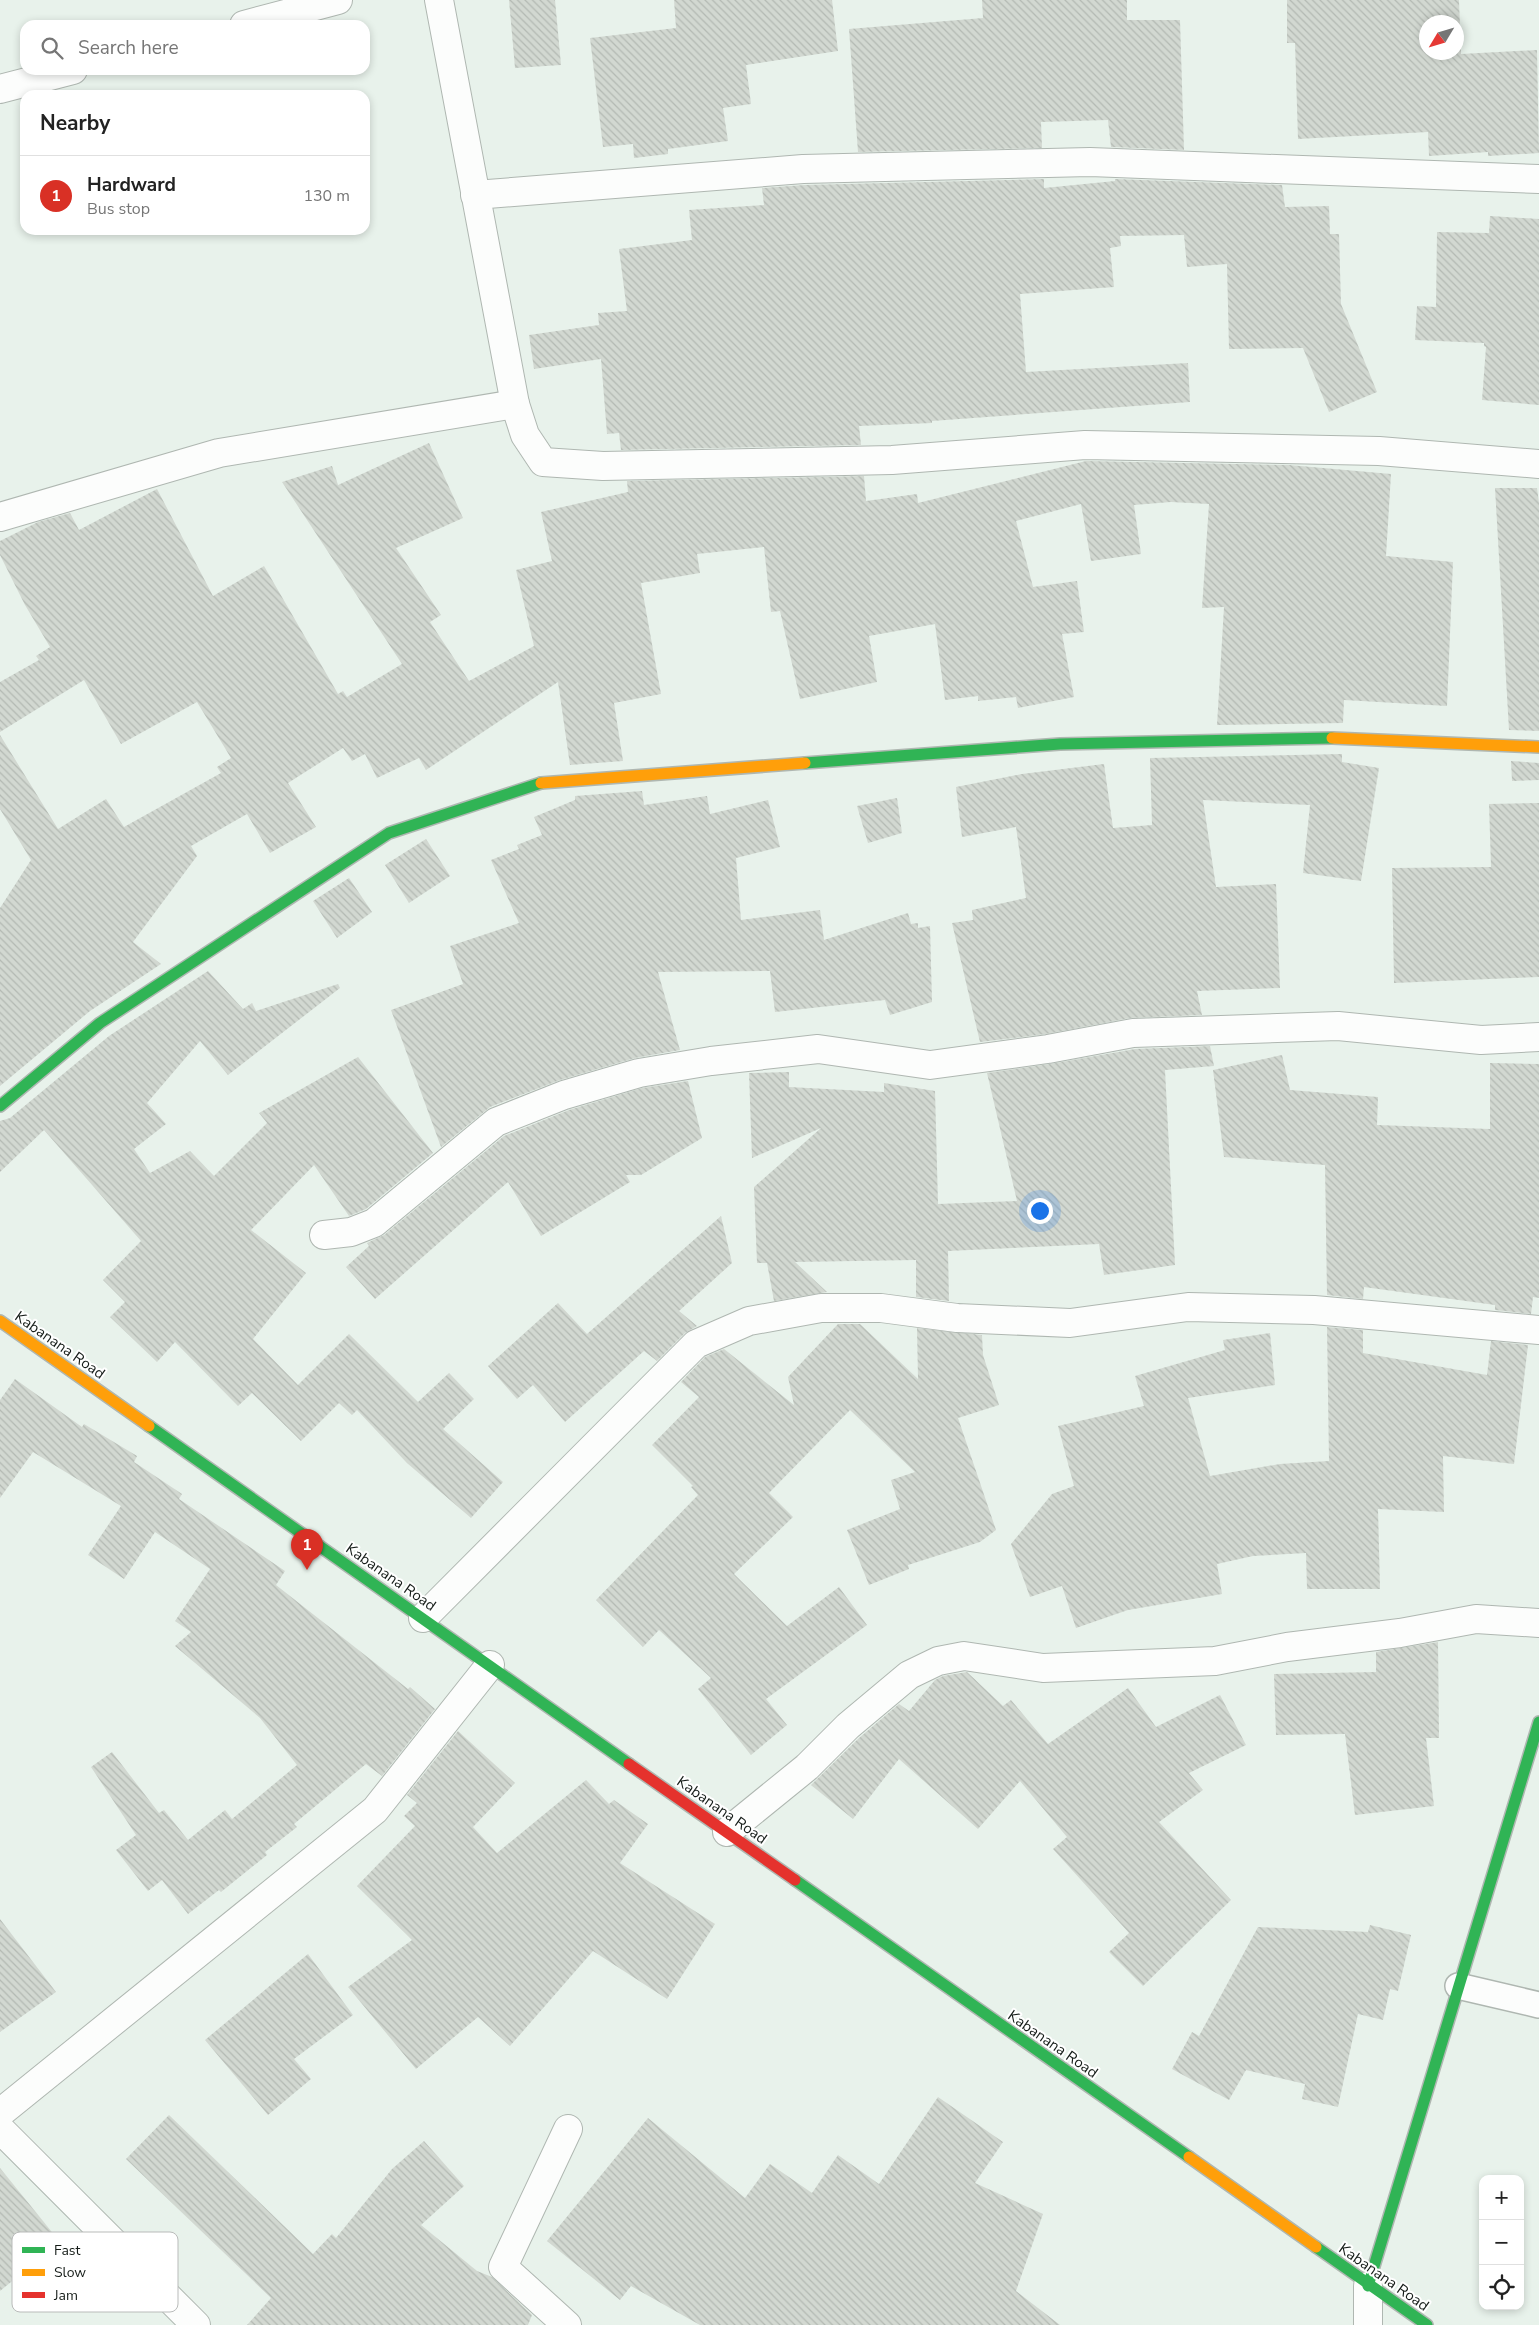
<!DOCTYPE html>
<html lang="en">
<head>
<meta charset="utf-8">
<style>
	:root { --surface:#fff; --page:#f6f6f6; --text:#222; --muted:#767676; --line:#e0e0e0; --accent:#d93025 }
	body { margin:0; font-family:"Nunito Sans",sans-serif; background:var(--page); color:var(--text) }
	.controls { position:absolute; right:15px; bottom:15px; display:grid; overflow:hidden; border-radius:10px; box-shadow:0 2px 8px #0003 }
	.controls button { width:45px; height:45px; display:grid; place-items:center; padding:0; border:0; border-bottom:1px solid var(--line); background:var(--surface); color:var(--text); font:25px sans-serif }
	.compass { position:absolute; left:1419px; top:15px; width:45px; height:45px; border-radius:50%; background:var(--surface); box-shadow:0 2px 8px #0003; rotate:232deg }
	.you { position:absolute; left:1039px; top:1210px; width:18px; height:18px; margin:-12px; border:4px solid #fff; border-radius:50%; background:#1a73e8; box-shadow:0 0 0 8px #1a73e833 }
	.badge { display:grid; place-items:center; width:32px; height:32px; border-radius:50%; background:var(--accent); color:#fff; font-size:16px; font-weight:700 }
	.pin { position:absolute; translate:-50% -41px; filter:drop-shadow(0 1px 2px #0008) }
	.pin::after { content:''; position:absolute; top:26px; width:18px; height:15px; background:inherit; clip-path:polygon(0 0,100% 0,50% 100%) }
	.list { margin:0; padding:0; list-style:none }
	h2 { display:flex; justify-content:space-between; align-items:center; height:65px; margin:0; padding:0 20px; font-size:21px }
	h2 small { font-size:16px; font-weight:400; color:var(--muted) }
	.list li { display:grid; grid-template-columns:32px 1fr auto; gap:15px; align-items:center; box-sizing:border-box; height:80px; padding:0 20px; border-top:1px solid var(--line) }
	.list b { display:block; font-size:19px; white-space:nowrap }
	.list p { margin:0; font-size:16px; white-space:nowrap; color:var(--muted) }
	.list em { font-size:16px; font-style:normal; color:var(--muted) }
	.icon { flex:none; width:28px; height:28px; fill:none; stroke:currentColor; stroke-width:2; stroke-linecap:round; stroke-linejoin:round }
	.map { position:relative; flex:none; width:1539px; height:2325px; overflow:hidden }
	.search { position:absolute; background:var(--surface); box-shadow:0 2px 8px #0003; left:20px; top:20px; width:350px; height:55px; display:flex; align-items:center; gap:12px; box-sizing:border-box; padding:0 18px; border-radius:15px; color:var(--muted); font-size:19px }
	.panel { position:absolute; background:var(--surface); box-shadow:0 2px 8px #0003; left:20px; top:90px; width:350px; height:145px; border-radius:15px }
	.map>svg:first-child { display:block }
	.building { fill:url(#building-back-hatch); fill-rule:evenodd }
	.lines { fill:none; stroke-linecap:round; stroke-linejoin:round }
	.lane-casing { stroke:#afb7b1; stroke-width:28 }
	.street-casing { stroke:#afb7b1; stroke-width:30 }
	.fast-casing { stroke:#afb7b1; stroke-width:14 }
	.slow-casing { stroke:#afb7b1; stroke-width:14 }
	.jam-casing { stroke:#afb7b1; stroke-width:14 }
	.lane { stroke:#fcfdfc; stroke-width:25 }
	.street { stroke:#fcfdfc; stroke-width:28 }
	.fast { stroke:#30b455; stroke-width:11 }
	.slow { stroke:#ff9f0a; stroke-width:11 }
	.jam { stroke:#e5322d; stroke-width:11 }
	.labels { text-anchor:middle; stroke-width:4; stroke-linejoin:round; paint-order:stroke }
	.street-label { font-size:15px; fill:#151c18; stroke:#fff }
	.key { fill:#fff; stroke:#b9bbba; stroke-width:1 }
	.key-label { font-size:14px; fill:#151c18 }
</style>
</head>
<body>
<div class="map">
<svg width="1539" height="2325" viewBox="0 0 1539 2325">
	<defs>
		<pattern id="building-back-hatch" width="6" height="6" patternUnits="userSpaceOnUse" patternTransform="scale(1.25)"><rect width="6" height="6" fill="#d2d8d1"/><path d="M-1 5l2 2M0 0l6 6M5-1l2 2" fill="none" stroke="#b3b9b3"/></pattern>
	</defs>
	<rect width="100%" height="100%" fill="#e8f2eb"/>
	<g class="building">
		<path d="M509,0H555L561,65L515,68Z"/>
		<path d="M674,0H832L838,51L746,65L751,104L723,108L728,141L668,149V154L634,158L633,144L603,147L590,38L676,28Z"/>
		<path d="M982,0H1127V20H1180L1184,150L1111,147L1108,120L1041,122L1042,148L858,152L849,29L983,18Z"/>
		<path d="M1287,0H1459L1461,54L1537,50L1539,153L1488,156V152L1429,156L1428,132L1298,139L1295,43H1287ZM1426,22H1456V52H1426Z"/>
		<path d="M1044,179V188L1115,181V179L1282,185L1285,207L1329,206L1330,234H1339L1341,304L1377,392L1329,412L1303,348L1229,349L1227,264L1187,267L1184,235L1120,236L1121,246L1110,248L1114,287L1020,294L1026,372L1188,363L1190,402L932,421V423L859,426L861,445L621,450L619,433L607,434L601,359L534,369L529,335L599,325L598,313L627,311L619,249L692,240L689,210L764,205L762,188L804,185Z"/>
		<path d="M1490,216L1539,219V405L1482,400L1486,347L1484,346V343L1415,340L1417,306L1436,307L1437,232L1489,233Z"/>
		<path d="M429,443L463,518L396,548L441,615L430,622L469,681L534,646L516,570L552,561L541,512L628,492L627,481L864,476L866,501L917,494L918,503L1086,461L1289,465L1391,474L1386,556L1453,562L1447,706L1344,700L1343,723L1217,725L1224,607L1202,608L1209,504L1171,502L1134,505L1141,554L1091,561L1081,504L1016,521L1033,587L1077,581L1084,632L1062,634L1074,697L1018,708L1016,697L978,701V696L945,700L935,624L869,636L877,682L800,699L780,611L771,612L764,547L697,554L700,573L641,583L661,694L614,703L623,761L570,765L558,682L426,770L419,758L377,778L365,754L352,761L343,748L288,783L316,827L270,853L247,814L191,846L197,856L133,942L161,964L90,1011L0,1086V908L31,860L0,809V735L58,829L106,799L124,827L221,773L217,767L231,758L197,702L121,744L84,680L0,732V682L39,660L36,656L50,647L25,605L0,555V541L38,522L70,513L79,530L157,489L213,596L264,566L338,694L343,691L347,697L402,664L282,482L332,466L338,485Z"/>
		<path d="M1495,488H1537L1539,503V731L1509,730Z"/>
		<path d="M1342,754V762L1379,768L1361,881L1303,873L1310,805L1203,800L1216,887L1276,884L1280,988L1197,991L1202,1015L1130,1018L1046,1034L980,1042L952,923L973,920L972,910L1026,898L1016,827L962,837L956,787L1022,774L1104,764L1113,828L1152,825L1150,758Z"/>
		<path d="M1511,761L1539,763V780L1512,781Z"/>
		<path d="M642,791L644,805L707,796L710,814L768,800L780,847L736,858L741,920L820,910L824,940L908,913L911,924L918,923V928L930,926L932,1002L890,1015L885,1000L775,1012L770,971L658,972L680,1050L635,1058L560,1080L490,1107L441,1147L391,1010L463,984L450,946L519,923L491,860L519,849L517,845L542,835L534,817L575,800V796Z"/>
		<path d="M897,798L902,833L868,843L857,806Z"/>
		<path d="M1539,803V977L1394,983L1392,868L1491,867L1489,804Z"/>
		<path d="M426,839L450,876L409,903L385,865Z"/>
		<path d="M349,878L372,912L337,938L313,901Z"/>
		<path d="M208,971L243,1009L252,1003L256,1011L338,984L340,988L228,1075L200,1041L147,1103L166,1124L134,1149L150,1173L190,1151L214,1176L267,1123L259,1113L358,1057L433,1153L366,1209L349,1216L314,1165L251,1230L306,1273L253,1339L298,1385L349,1334L418,1402L449,1373L474,1399L443,1429L503,1482L471,1518L407,1463L357,1410L352,1415L339,1403L301,1441L252,1393L238,1406L175,1342L157,1362L110,1317L125,1302L103,1280L141,1241L44,1130L0,1172V1121L10,1118L109,1036Z"/>
		<path d="M1210,1046L1214,1066L1165,1070L1175,1265L1104,1275L1099,1244L948,1251L949,1301L916,1297V1260L795,1262L827,1292L774,1301L767,1263H757L754,1187L821,1128L752,1158L749,1073L789,1072V1087L884,1092V1083L935,1091L938,1204L1017,1201L987,1073L1050,1064L1135,1049Z"/>
		<path d="M1282,1055L1290,1090L1378,1097L1377,1125L1490,1129V1063L1539,1064V1298L1533,1297L1531,1314L1495,1310V1305L1364,1287L1363,1299L1327,1295L1325,1165L1224,1157L1213,1070Z"/>
		<path d="M688,1081L702,1138L641,1175H626L630,1182L541,1236L508,1182L375,1299L346,1267L369,1246L367,1243L384,1235L504,1136L569,1110L642,1088Z"/>
		<path d="M721,1216L732,1263L679,1311L697,1326L685,1333L657,1361L644,1351L565,1422L533,1385L517,1399L488,1366L558,1303L587,1334Z"/>
		<path d="M838,1324H860L918,1379L917,1328L982,1335L983,1355L999,1405L958,1418L996,1530L980,1542L908,1565L909,1569L869,1585L847,1530L900,1509L891,1480L915,1472L850,1410L769,1493L793,1517L734,1574L787,1626L839,1587L867,1625L766,1699L787,1725L751,1755L698,1689L711,1678L659,1630L643,1647L596,1600L698,1495L691,1487L693,1486L652,1445L699,1397L681,1382L705,1357L724,1349L794,1405L788,1377Z"/>
		<path d="M1327,1327L1363,1330V1353L1487,1375L1491,1341L1528,1345L1514,1464L1443,1456L1444,1512L1378,1509L1380,1589H1307L1306,1553L1253,1556L1217,1564L1222,1594L1128,1610L1076,1628L1062,1586L1030,1597L1011,1544L1052,1494L1074,1486L1058,1426L1144,1406L1135,1376L1225,1350L1223,1340L1270,1333L1275,1385L1188,1398L1210,1476L1280,1464L1329,1461Z"/>
		<path d="M15,1379L82,1427L84,1424L137,1456L134,1462L182,1494L179,1499L285,1571L276,1585L408,1689L410,1687L435,1709L382,1776L366,1764L294,1824L297,1827L265,1852L267,1855L221,1892L219,1890L188,1914L162,1880L148,1891L116,1850L136,1835L91,1767L112,1752L159,1813L164,1810L188,1840L225,1810L232,1819L297,1765L260,1718L175,1646L191,1632L175,1621L210,1569L155,1532L124,1579L88,1555L121,1506L33,1452L0,1498V1400Z"/>
		<path d="M1438,1642L1439,1738H1426L1434,1806L1355,1815L1345,1734L1276,1735L1274,1674L1376,1672V1652Z"/>
		<path d="M967,1672L1003,1706L1011,1700L1048,1744L1128,1688L1156,1727L1220,1695L1246,1745L1189,1773L1203,1790L1159,1822L1231,1900L1143,1986L1109,1952L1129,1933L1053,1849L1067,1837L1020,1781L978,1829L899,1759L853,1819L811,1785L859,1738L899,1704L909,1711L935,1680L943,1676Z"/>
		<path d="M458,1731L515,1783L473,1827L497,1853L586,1780L609,1804L614,1800L648,1824L620,1863L715,1924L667,1999L593,1951L510,2046L478,2017L416,2069L348,1987L412,1940L357,1886L415,1826L404,1816L417,1803L407,1795Z"/>
		<path d="M0,1919L56,1992L0,2032Z"/>
		<path d="M1370,1925L1411,1935L1398,1991L1390,1989L1383,2020L1358,2014L1338,2107L1302,2099L1305,2084L1246,2070L1229,2100L1172,2069L1192,2032L1199,2036L1258,1927L1368,1932Z"/>
		<path d="M308,1954L353,2015L294,2059L311,2079L268,2115L205,2040Z"/>
		<path d="M938,2097L1003,2142L975,2183L1043,2214L1016,2291L1060,2325H700L631,2286L620,2300L547,2241L648,2118L745,2198L770,2164L812,2193L838,2155L879,2184Z"/>
		<path d="M169,2115L313,2254L332,2234L336,2238L392,2169L424,2141L464,2186L421,2225L477,2271L492,2277L532,2315L528,2325H247L271,2298L126,2159Z"/>
		<path d="M0,2168L60,2242L0,2291Z"/>
	</g>
	<g class="lines">
		<g class="lane-casing">
			<path id="lane" d="M1458,1986L1539,2005"/>
		</g>
		<g class="street-casing">
			<g id="street">
				<path d="M439,0L515,404L525,435L543,462L603,466L892,460L1085,445L1379,451L1539,464"/>
				<path d="M244,25L338,0"/>
				<path d="M0,89L73,70"/>
				<path d="M475,195L803,169L1090,162L1539,179"/>
				<path d="M0,517L219,453L515,404"/>
				<path d="M324,1235L351,1232L374,1223L496,1122L564,1095L639,1073L711,1061L818,1049L930,1065L1048,1049L1133,1033L1338,1026L1481,1040L1539,1037"/>
				<path d="M423,1618L696,1344L749,1321L821,1308H881L957,1318L1070,1323L1188,1307L1314,1310L1539,1330"/>
				<path d="M727,1832L807,1767L848,1726L909,1675L938,1661L964,1656L1043,1668L1215,1661L1287,1647L1400,1633L1476,1619L1539,1623"/>
				<path d="M0,2113L375,1810L490,1665"/>
				<path d="M0,2129L196,2325"/>
				<path d="M1368,2286V2325"/>
				<path d="M567,2325L503,2267L568,2129"/>
			</g>
		</g>
		<g class="fast-casing">
			<g id="fast">
				<path d="M805,763L1060,744L1332,738"/>
				<path d="M0,1106L100,1023L389,833L541,783"/>
				<path d="M149,1426L629,1764"/>
				<path d="M795,1880L1189,2157"/>
				<path d="M1316,2247L1427,2325"/>
				<path d="M1368,2286L1539,1722"/>
			</g>
		</g>
		<g class="slow-casing">
			<g id="slow">
				<path d="M1332,738L1539,747"/>
				<path d="M541,783L805,763"/>
				<path d="M0,1321L149,1426"/>
				<path d="M1189,2157L1316,2247"/>
			</g>
		</g>
		<g class="jam-casing">
			<path id="jam" d="M629,1764L795,1880"/>
		</g>
		<use href="#lane" class="lane"/>
		<use href="#street" class="street"/>
		<use href="#fast" class="fast"/>
		<use href="#slow" class="slow"/>
		<use href="#jam" class="jam"/>
	</g>
	<g class="labels">
		<g class="street-label">
			<text transform="translate(60 1345) rotate(35)" y="5">Kabanana Road</text>
			<text transform="translate(391 1577) rotate(35)" y="5">Kabanana Road</text>
			<text transform="translate(722 1810) rotate(35)" y="5">Kabanana Road</text>
			<text transform="translate(1053 2044) rotate(35)" y="5">Kabanana Road</text>
			<text transform="translate(1384 2277) rotate(35)" y="5">Kabanana Road</text>
		</g>
	</g>
	<rect x="12" y="2232" width="166" height="80" rx="8" class="key"/>
	<rect x="22" y="2247" width="23" height="6" fill="#30b455"/>
	<rect x="22" y="2269" width="23" height="7" fill="#ff9f0a"/>
	<rect x="22" y="2292" width="23" height="6" fill="#e5322d"/>
	<g class="key-label">
		<text x="54" y="2255">Fast</text>
		<text x="54" y="2277">Slow</text>
		<text x="54" y="2300">Jam</text>
	</g>
</svg>
<div class="controls">
<button>+</button>
<button>−</button>
<button><svg class="icon" aria-label="locate" viewBox="0 0 24 24"><circle cx="12" cy="12" r="6"/><path d="M12 2v4M12 18v4M2 12h4M18 12h4"/></svg></button>
</div>
<svg class="compass" viewBox="-18 -18 36 36"><path d="M0-13l5 13h-10z" fill="#e53935"/><path d="M0 13l5-13h-10z" fill="#767676"/></svg>
<div class="you"></div>
<div class="pin badge" style="left:307px;top:1570px">1</div>
<div class="search"><svg class="icon" aria-label="search" viewBox="0 0 24 24"><circle cx="10" cy="10" r="6"/><path d="M15 15l6 6"/></svg>Search here</div>
<section class="panel">
<h2>Nearby<small></small></h2>
<ul class="list">
<li><span class="badge">1</span><div><b>Hardward</b><p>Bus stop</p></div><em>130 m</em></li>
</ul>
</section>
</div>
</body>
</html>
